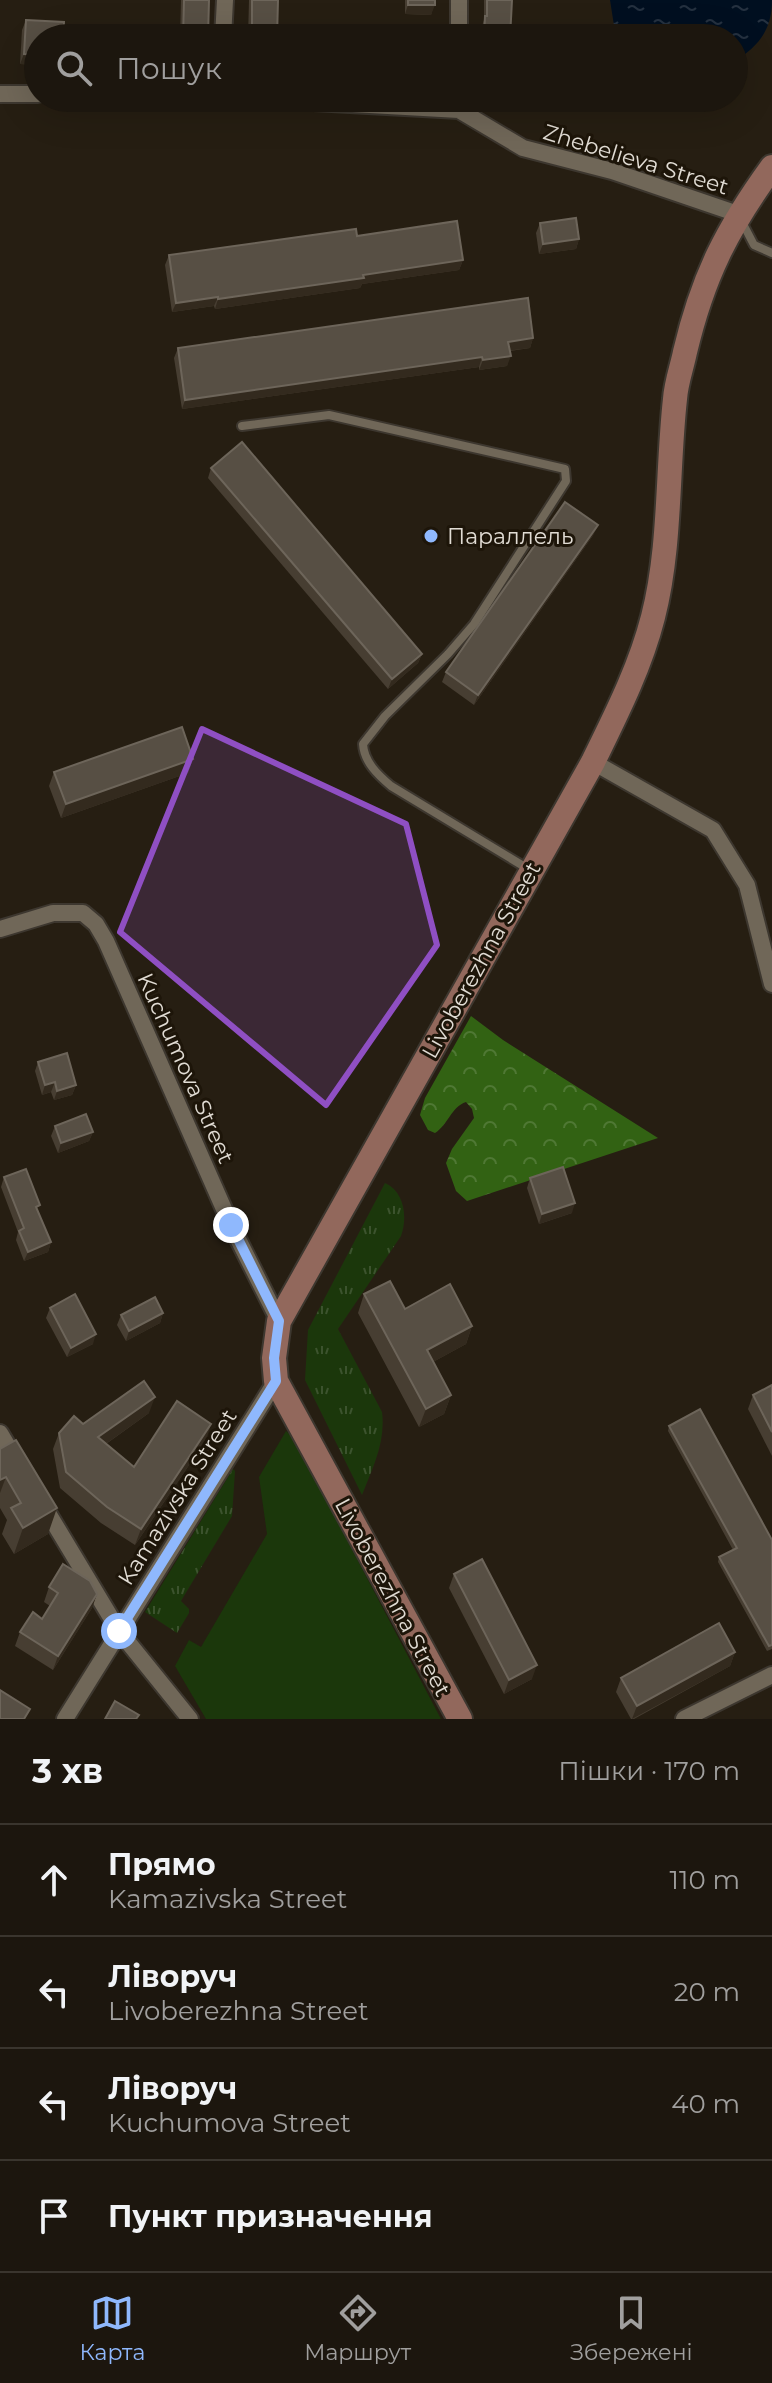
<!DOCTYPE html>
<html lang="uk">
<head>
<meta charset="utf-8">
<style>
	:root { --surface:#1c160e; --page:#251f17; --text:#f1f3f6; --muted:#a09f9e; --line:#3a352e; --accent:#8fb8fd }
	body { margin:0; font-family:Montserrat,sans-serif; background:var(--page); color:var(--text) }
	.stop { position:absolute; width:24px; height:24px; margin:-18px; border:6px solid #8fb8fd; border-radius:50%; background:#fff }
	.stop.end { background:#8fb8fd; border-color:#fff; box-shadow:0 2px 8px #0008 }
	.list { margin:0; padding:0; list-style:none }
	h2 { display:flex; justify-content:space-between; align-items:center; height:104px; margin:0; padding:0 32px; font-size:34px }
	h2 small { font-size:26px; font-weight:400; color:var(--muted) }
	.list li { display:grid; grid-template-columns:52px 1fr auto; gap:24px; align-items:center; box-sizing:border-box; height:112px; padding:0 32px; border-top:2px solid var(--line) }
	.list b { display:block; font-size:30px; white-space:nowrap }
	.list p { margin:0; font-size:26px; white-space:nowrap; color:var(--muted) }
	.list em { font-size:26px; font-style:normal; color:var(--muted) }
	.icon { flex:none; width:44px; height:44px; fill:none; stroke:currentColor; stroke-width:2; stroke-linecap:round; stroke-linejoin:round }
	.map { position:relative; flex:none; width:772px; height:1719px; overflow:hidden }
	.search { position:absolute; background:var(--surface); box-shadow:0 8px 32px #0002; left:24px; right:24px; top:24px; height:88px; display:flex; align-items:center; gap:20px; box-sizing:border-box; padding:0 28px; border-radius:44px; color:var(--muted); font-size:30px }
	.sheet { height:552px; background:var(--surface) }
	nav { display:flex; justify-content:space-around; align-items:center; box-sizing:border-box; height:112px; border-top:2px solid var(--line); background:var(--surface); font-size:22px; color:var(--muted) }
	nav a { display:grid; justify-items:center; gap:4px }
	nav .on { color:var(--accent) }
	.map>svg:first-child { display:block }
	.grass { fill:url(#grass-tufts) }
	.forest { fill:url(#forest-crowns) }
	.green { fill:#1b370b }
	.water { fill:url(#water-ripples) }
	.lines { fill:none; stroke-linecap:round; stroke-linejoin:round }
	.lane-casing { stroke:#3d372f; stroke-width:12 }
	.street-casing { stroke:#3d372f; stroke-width:20 }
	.secondary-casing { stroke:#3d372f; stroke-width:28 }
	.lane { stroke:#706758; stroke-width:8 }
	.street { stroke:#706758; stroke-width:16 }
	.secondary { stroke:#92685c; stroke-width:24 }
	.wall { fill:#473e32 }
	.shaded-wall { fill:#332a1e }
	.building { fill:#574f44; stroke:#6d655a; stroke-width:2 }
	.route { stroke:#8fb8fd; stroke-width:10 }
	.marked { fill:#8f4fc3; fill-opacity:0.2; stroke:#8f4fc3; stroke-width:6; stroke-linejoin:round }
	.poi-dot { fill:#8fb8fd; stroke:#1d1509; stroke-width:3 }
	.labels { text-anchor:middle; stroke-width:6; stroke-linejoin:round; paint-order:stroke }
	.street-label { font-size:22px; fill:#e1dcd4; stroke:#1d1509 }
	.poi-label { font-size:22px; fill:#e1dcd4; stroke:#1d1509; text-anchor:start }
</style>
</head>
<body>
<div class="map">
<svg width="772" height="1719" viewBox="0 0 772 1719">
	<defs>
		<pattern id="grass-tufts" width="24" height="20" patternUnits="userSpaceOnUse" patternTransform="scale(2)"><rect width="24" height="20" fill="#1b370b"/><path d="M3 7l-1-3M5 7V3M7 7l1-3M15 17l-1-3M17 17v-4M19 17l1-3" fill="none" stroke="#3c532e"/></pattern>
		<pattern id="forest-crowns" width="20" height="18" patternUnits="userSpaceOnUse" patternTransform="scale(2)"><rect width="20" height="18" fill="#326213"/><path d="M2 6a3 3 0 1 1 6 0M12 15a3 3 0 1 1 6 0" fill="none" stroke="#4f7834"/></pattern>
		<pattern id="water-ripples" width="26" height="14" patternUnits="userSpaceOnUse" patternTransform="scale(2)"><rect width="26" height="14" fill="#000f20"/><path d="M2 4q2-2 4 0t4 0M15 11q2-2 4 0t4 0" fill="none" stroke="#253140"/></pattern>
	</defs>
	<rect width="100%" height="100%" fill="#261e12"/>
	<g class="grass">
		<path d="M385,1183C404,1191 408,1217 401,1236L338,1329L382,1412C386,1442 372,1469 362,1495L305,1380L308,1330Z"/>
		<path d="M233,1469L235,1471L232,1516L181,1601L189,1609V1613L177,1633L145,1612Z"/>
	</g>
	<path class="forest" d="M471,1016L503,1040L658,1138L467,1201L456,1191L446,1163L452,1149L474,1118L472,1109L466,1102C451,1107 448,1125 435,1133L428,1130L420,1115L425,1098Z"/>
	<path class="green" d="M286,1431L293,1437L441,1719H206L175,1666L189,1640L201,1647L267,1534L259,1477Z"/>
	<path class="water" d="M610,0H772C772,31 758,46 734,62V38H619L615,32Z"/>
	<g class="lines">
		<g class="lane-casing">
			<g id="lane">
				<path d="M742,222L754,245L772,253"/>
				<path d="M242,426L329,415L565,469L566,481L474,624L448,654L385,716L363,744C364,762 378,775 391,786L530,870"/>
			</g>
		</g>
		<g class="street-casing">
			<g id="street">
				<path d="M459,0V38"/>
				<path d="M223,38L225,0"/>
				<path d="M0,94H38"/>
				<path d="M243,98L459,110L523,148L612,171L738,214"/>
				<path d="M593,762L713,830L747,885L772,984"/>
				<path d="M0,929L53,913H83L96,924L106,941L231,1225L279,1321"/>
				<path d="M0,1433L18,1463"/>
				<path d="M42,1503L119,1631L190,1719"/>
				<path d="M65,1719L276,1381"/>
				<path d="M684,1719L772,1675"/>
			</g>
		</g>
		<g class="secondary-casing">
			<path id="secondary" d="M460,1719L276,1381L274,1358L279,1321L593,762C616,715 640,668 653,617C671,547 667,471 675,399C676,383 682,367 685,352C703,276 727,229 772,167"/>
		</g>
		<use href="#lane" class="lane"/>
		<use href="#street" class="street"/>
		<use href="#secondary" class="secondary"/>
	</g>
	<g class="wall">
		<path d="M181,0H209L208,38H180Z"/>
		<path d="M249,0H278L277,38H248Z"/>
		<path d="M405,0H435L431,15L405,14Z"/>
		<path d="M484,0H512L510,38H481L482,26L484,20Z"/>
		<path d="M26,20L38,38V65L20,64L22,30Z"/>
		<path d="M540,223L579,239L576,249L539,254L536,233Z"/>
		<path d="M357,236L463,260L459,270L362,284L360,288L215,309L214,306L172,312L165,265L169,255Z"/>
		<path d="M533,338L530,348L510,351L507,366L479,370V367L182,409L174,358L178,348Z"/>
		<path d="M211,468L422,654L418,663L388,689L208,478Z"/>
		<path d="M594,534L474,705L442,682L446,672Z"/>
		<path d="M193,759L188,773L61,818L49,786L54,772Z"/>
		<path d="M38,1062L76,1085L72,1095L54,1100L51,1092L42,1095L35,1071Z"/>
		<path d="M55,1126L93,1132L89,1141L58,1153L51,1136Z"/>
		<path d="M4,1177L38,1211L51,1242L48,1252L24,1261L16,1240L18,1232L1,1187Z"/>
		<path d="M530,1178L572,1213L539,1224L527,1188Z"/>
		<path d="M364,1294L405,1309L472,1326L466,1344L433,1362L451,1395L444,1414L419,1427L358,1313Z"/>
		<path d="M50,1308L93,1344L67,1357L46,1318Z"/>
		<path d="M163,1313L160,1323L126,1341L117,1325L121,1315Z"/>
		<path d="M772,1385V1456L748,1409L753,1395Z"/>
		<path d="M149,1413L106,1444L134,1467L206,1440L135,1545L101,1523L60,1488L53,1449L59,1433L83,1424Z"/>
		<path d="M669,1426L772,1540V1649L767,1651L718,1562L719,1557L733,1550L668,1431Z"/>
		<path d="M0,1449L48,1534L14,1554L2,1534L7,1520L0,1508Z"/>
		<path d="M454,1574L532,1679L504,1694L449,1588Z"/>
		<path d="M49,1587L97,1594L92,1608L53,1670L15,1646L20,1632L42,1619L50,1606L44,1602Z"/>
		<path d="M735,1652L730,1666L634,1719H631L616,1692L621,1678Z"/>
	</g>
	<g class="shaded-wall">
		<path d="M408,5H435L431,15L405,14Z"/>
		<path d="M24,54L38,55V65L20,64Z"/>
		<path d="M579,239L576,249L539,254L543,244Z"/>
		<path d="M463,260L459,270L362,284L360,288L215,309L218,299L363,275Z"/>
		<path d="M218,297L214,306L172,312L176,303Z"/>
		<path d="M533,338L530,348L505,351L508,342Z"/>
		<path d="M511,356L507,366L479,370L483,360Z"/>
		<path d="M482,357L479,367L182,409L185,400Z"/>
		<path d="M598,525L594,534L474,705L478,695Z"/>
		<path d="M422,654L418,663L388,689L392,679Z"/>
		<path d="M193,759L188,773L61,818L66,804Z"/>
		<path d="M55,1082L51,1092L42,1095L45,1085Z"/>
		<path d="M76,1085L72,1095L54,1100L57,1091Z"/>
		<path d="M93,1132L89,1141L58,1153L61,1143Z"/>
		<path d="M575,1203L572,1213L539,1224L542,1214Z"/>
		<path d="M51,1242L48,1252L24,1261L28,1252Z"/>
		<path d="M163,1313L160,1323L126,1341L129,1331Z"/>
		<path d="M472,1326L466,1344L420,1369L427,1350Z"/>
		<path d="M96,1334L93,1344L67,1357L71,1348Z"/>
		<path d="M451,1395L444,1414L419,1427L426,1409Z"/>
		<path d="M155,1397L149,1413L93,1453L98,1437Z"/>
		<path d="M211,1424L206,1440L135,1545L141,1529Z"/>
		<path d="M6,1477L0,1493V1480Z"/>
		<path d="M57,1508L48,1534L14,1554L23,1528Z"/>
		<path d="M97,1594L92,1608L53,1670L58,1656Z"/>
		<path d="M735,1652L730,1666L632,1719L637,1706Z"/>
		<path d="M537,1665L532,1679L504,1694L509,1680Z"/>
	</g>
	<g class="building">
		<path d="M184,0H209L208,38H183Z"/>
		<path d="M252,0H278L277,38H252Z"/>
		<rect x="408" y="0" width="27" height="5"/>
		<path d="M487,0H512L510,38H484L485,16H487Z"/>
		<path d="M26,20L64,22L63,38H38V55L24,54Z"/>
		<path d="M576,218L579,239L543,244L540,223Z"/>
		<path d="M457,221L463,260L363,275L364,278L218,299V297L176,303L169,255L356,229L357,236Z"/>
		<path d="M528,298L533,338L508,342L511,356L483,360L482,357L185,400L178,348Z"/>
		<path d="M242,442L422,654L392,679L211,468Z"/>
		<path d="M565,502L598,525L478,695L446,672Z"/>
		<path d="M182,727L193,759L66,804L54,772Z"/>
		<path d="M67,1053L76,1085L57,1091L55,1082L45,1085L38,1062Z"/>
		<path d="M86,1114L93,1132L61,1143L55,1126Z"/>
		<path d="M563,1167L575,1203L542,1214L530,1178Z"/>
		<path d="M26,1169L40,1205L36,1207L51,1242L28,1252L19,1231L24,1228L4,1177Z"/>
		<path d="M390,1281L405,1309L450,1284L472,1326L427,1350L451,1395L426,1409L364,1294Z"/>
		<path d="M75,1294L96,1334L71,1348L50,1308Z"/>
		<path d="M155,1297L163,1313L129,1331L121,1315Z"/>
		<path d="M144,1381L155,1397L98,1437L134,1467L177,1401L211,1424L141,1529L107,1507L66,1472L59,1433L74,1416L83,1424Z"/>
		<path d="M772,1385V1432L753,1395Z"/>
		<path d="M700,1409L772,1540V1645L769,1646L719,1557L737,1548L669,1426Z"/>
		<path d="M16,1440L57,1508L23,1528L11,1508L21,1503L6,1477L0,1480V1449Z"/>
		<path d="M482,1559L537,1665L509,1680L454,1574Z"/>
		<path d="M63,1564L90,1581L97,1594L58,1656L20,1632L33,1612L42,1619L58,1593L49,1587Z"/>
		<path d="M719,1623L735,1652L637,1706L621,1678Z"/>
		<path d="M0,1690L30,1709L24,1719H0Z"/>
		<path d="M115,1701L139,1715L136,1719H105Z"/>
	</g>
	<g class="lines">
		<path class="route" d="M119,1631L276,1381L274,1358L279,1321L231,1225"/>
	</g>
	<path class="marked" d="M202,729L406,824L437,945L326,1105L120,932Z"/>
	<circle class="poi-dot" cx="431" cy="536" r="8"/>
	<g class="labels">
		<g class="street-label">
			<text transform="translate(636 159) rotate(17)" y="8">Zhebelieva Street</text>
			<text transform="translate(481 960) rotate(-61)" y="8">Livoberezhna Street</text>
			<text transform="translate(186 1068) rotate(66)" y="8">Kuchumova Street</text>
			<text transform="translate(177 1497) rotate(-58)" y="8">Kamazivska Street</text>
			<text transform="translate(393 1597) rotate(62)" y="8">Livoberezhna Street</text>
		</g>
		<g class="poi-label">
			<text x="447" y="544">Параллель</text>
		</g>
	</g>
</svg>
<div class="stop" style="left:119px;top:1631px"></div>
<div class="stop end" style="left:231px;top:1225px"></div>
<div class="search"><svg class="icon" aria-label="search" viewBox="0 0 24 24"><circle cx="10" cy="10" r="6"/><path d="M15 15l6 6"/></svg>Пошук</div>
</div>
<section class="sheet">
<h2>3 хв<small>Пішки · 170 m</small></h2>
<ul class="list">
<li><svg class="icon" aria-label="ahead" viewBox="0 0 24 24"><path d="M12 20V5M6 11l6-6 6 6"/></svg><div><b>Прямо</b><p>Kamazivska Street</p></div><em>110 m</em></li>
<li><svg class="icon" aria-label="left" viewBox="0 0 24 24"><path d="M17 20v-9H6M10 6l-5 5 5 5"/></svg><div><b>Ліворуч</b><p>Livoberezhna Street</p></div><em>20 m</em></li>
<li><svg class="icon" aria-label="left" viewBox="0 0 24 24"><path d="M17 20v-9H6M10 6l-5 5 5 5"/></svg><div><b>Ліворуч</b><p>Kuchumova Street</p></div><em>40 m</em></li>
<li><svg class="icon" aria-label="arrive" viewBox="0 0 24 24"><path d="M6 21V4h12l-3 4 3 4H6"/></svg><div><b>Пункт призначення</b></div></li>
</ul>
</section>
<nav>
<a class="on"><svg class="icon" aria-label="map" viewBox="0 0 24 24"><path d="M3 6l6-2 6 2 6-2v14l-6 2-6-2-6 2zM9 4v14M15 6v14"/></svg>Карта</a>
<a><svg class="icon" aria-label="directions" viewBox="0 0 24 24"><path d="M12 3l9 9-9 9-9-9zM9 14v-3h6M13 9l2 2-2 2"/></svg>Маршрут</a>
<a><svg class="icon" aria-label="saved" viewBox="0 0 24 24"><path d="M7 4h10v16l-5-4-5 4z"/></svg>Збережені</a>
</nav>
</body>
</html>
